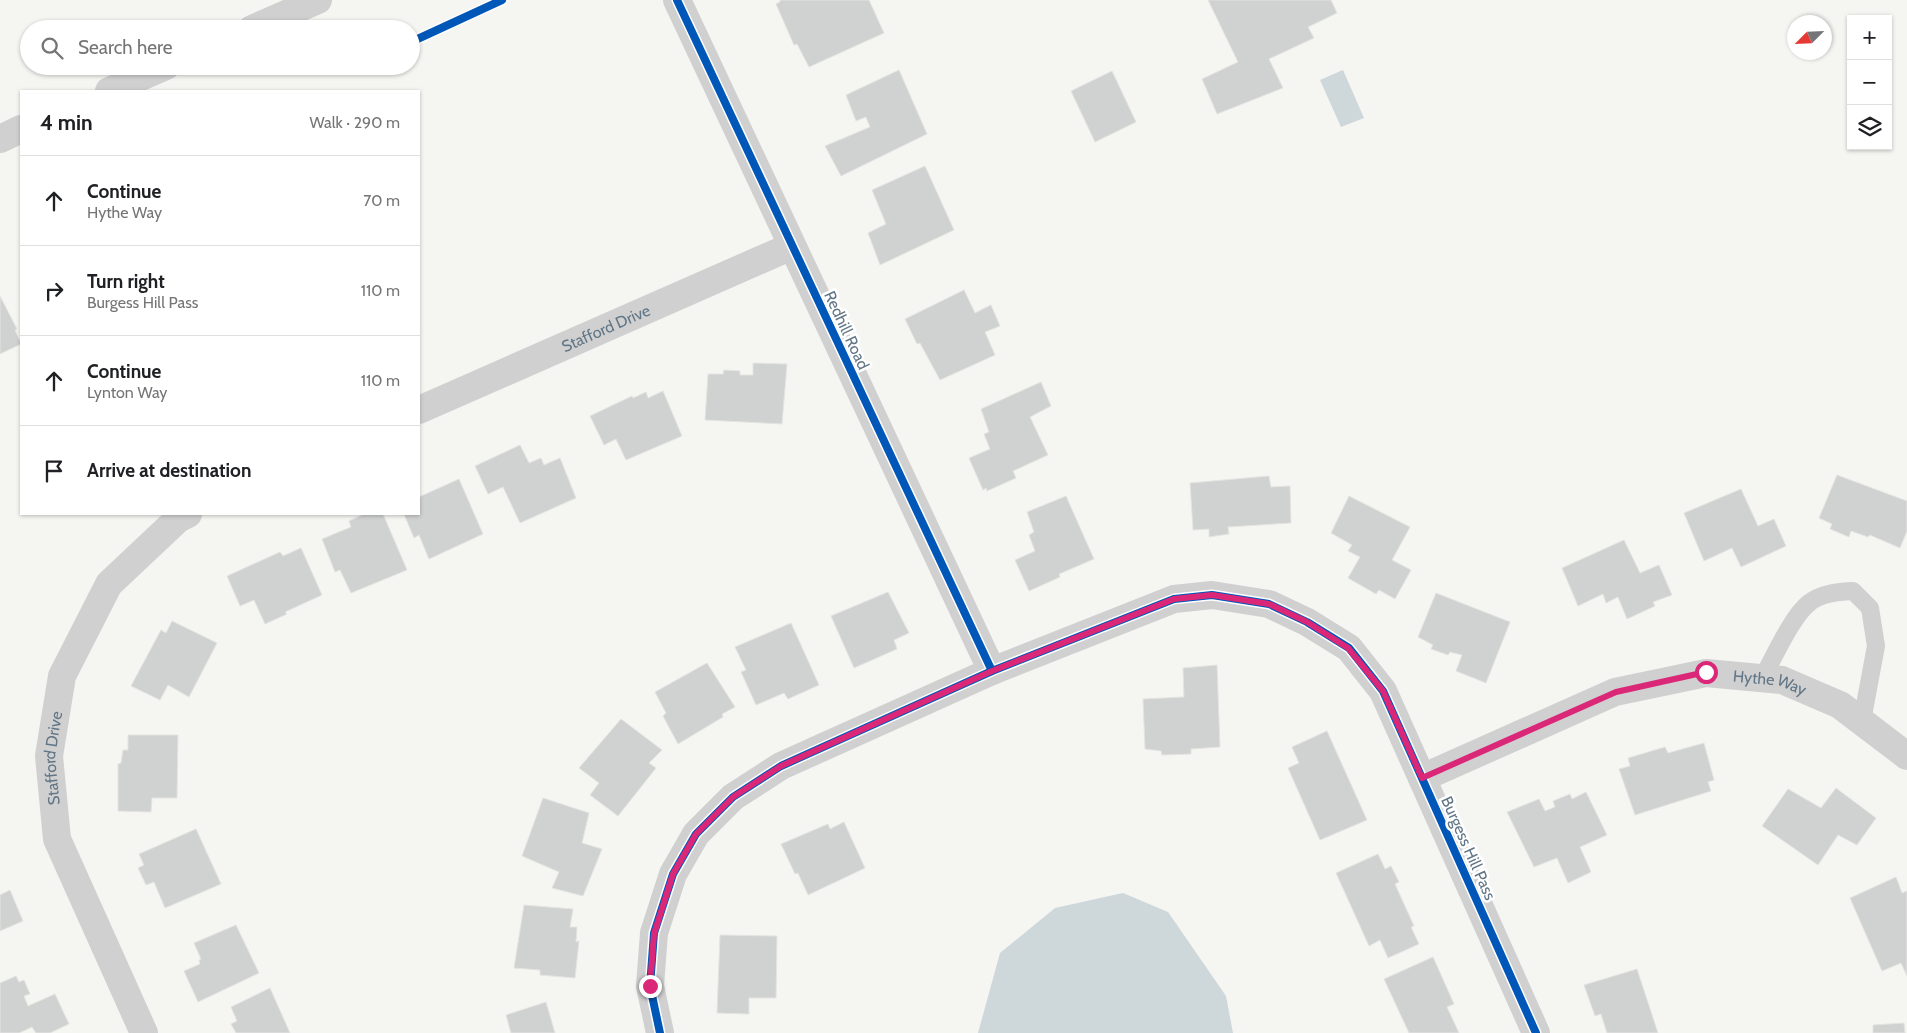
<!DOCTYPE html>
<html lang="en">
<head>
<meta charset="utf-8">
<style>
	:root { --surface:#fff; --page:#f6f6f6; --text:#202124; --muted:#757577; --line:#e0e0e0 }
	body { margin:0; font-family:Cabin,sans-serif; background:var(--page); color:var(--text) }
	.controls { position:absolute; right:15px; top:15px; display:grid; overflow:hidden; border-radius:0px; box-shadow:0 1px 4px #0004 }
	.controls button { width:45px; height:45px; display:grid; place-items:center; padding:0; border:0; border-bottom:1px solid var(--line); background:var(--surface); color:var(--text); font:25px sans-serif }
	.compass { position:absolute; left:1787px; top:15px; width:45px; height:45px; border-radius:50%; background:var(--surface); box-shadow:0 1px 4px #0004; rotate:246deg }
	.stop { position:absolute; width:15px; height:15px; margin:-11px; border:4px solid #db2777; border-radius:50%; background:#fff }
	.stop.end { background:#db2777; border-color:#fff; box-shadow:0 1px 5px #0008 }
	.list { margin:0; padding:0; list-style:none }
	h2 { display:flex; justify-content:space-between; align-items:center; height:65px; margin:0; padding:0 20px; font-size:21px }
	h2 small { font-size:16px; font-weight:400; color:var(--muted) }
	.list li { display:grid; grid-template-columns:32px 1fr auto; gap:15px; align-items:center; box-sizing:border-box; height:90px; padding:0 20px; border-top:1px solid var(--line) }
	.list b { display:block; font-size:19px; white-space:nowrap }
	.list p { margin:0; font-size:16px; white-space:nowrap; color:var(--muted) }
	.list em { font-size:16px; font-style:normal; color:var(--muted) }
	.icon { flex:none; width:28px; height:28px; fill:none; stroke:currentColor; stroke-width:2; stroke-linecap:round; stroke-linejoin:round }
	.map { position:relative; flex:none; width:1907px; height:1033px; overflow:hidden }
	.search { position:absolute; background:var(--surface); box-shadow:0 1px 4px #0004; left:20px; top:20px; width:400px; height:55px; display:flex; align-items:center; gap:12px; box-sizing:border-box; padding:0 18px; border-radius:28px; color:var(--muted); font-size:19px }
	.panel { position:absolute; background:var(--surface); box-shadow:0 1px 4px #0004; left:20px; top:90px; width:400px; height:425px; border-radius:0px }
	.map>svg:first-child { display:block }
	.water { fill:#ced7da }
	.building { fill:#d0d1d1; stroke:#e4e4e2 }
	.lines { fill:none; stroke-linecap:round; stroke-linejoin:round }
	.service { stroke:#d0d0d1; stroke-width:18 }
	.minor { stroke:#d0d0d1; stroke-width:28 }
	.tertiary { stroke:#d0d0d1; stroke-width:28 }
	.cycleway-casing { stroke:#fff; stroke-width:11 }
	.cycleway { stroke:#0057b8; stroke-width:8 }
	.route { stroke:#db2777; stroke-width:6 }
	.labels { text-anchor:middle; stroke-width:5; stroke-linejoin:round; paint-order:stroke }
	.street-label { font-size:16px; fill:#617686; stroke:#fff }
</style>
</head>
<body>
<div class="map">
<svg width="1907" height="1033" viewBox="0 0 1907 1033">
	<rect width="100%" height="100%" fill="#f5f5f2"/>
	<g class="water">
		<path d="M1343,70L1364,118L1341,127L1320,80Z"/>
		<path d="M1123,893L1168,912L1226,996L1233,1033H978L1000,953L1055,908Z"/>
	</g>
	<g class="building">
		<path d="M780,0H869L884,33L809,67L797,44L794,45L776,4L780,2Z"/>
		<path d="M1208,0H1331L1337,13L1308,27L1314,38L1269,59L1283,88L1217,114L1202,79L1238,62Z"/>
		<path d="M899,70L927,134L841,176L825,146L870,127L866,117L856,121L846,95Z"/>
		<path d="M1112,71L1136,122L1095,142L1071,91Z"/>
		<path d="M925,166L954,230L880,265L868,233L886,224L872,190Z"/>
		<path d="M964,290L975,313L991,305L1000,326L985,332L995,355L940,380L920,343L917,344L905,319Z"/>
		<path d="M0,296L17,329L15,330L21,344L0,354Z"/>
		<path d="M753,363L787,364L782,424L705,420L708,374H723L724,370L740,371V375H753Z"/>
		<path d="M1041,382L1051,406L1030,417L1048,455L1013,471L1016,478L987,491L986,488L983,490L969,458L990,449L984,434L989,432L981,409Z"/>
		<path d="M663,391L682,436L626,460L616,439L604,445L590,416L632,396L633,398L646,392L648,398Z"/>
		<path d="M520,445L529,463L541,458L544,465L560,458L576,498L520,523L503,487L488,494L475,466Z"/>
		<path d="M1837,475L1907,501V531L1900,548L1870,535L1868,537L1851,531L1849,537L1830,529L1832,524L1819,518Z"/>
		<path d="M1269,476L1271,487L1290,486L1291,523L1228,527L1229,534L1209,537V529L1193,530L1190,483Z"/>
		<path d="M459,479L483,534L429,559L419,535L414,538L404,514H419V497Z"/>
		<path d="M1741,489L1758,526L1774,519L1786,546L1741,567L1732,548L1704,561L1684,513Z"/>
		<path d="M1066,496L1094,559L1059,574L1060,577L1029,591L1015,560L1035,551L1029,535L1034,532L1027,512Z"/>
		<path d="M1349,496L1410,527L1392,560L1411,570L1395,599L1379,590L1376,594L1348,578L1360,557L1348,551L1352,545L1331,533Z"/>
		<path d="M364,514H383L407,570L351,593L340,570L335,572L322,539L351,527L349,521Z"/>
		<path d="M1624,540L1640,573L1659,565L1672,595L1653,602L1655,606L1627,619L1618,597L1606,603L1603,594L1578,606L1562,568Z"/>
		<path d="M301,548L322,595L285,612L287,614L265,624L254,600L240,606L227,576L280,552L283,556Z"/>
		<path d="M888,592L909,633L894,640L897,649L854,668L831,616Z"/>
		<path d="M1436,593L1510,622L1486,683L1456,671L1462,655L1450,652L1448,655L1431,649L1433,645L1418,637Z"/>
		<path d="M172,621L217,643L189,697L168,685L160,700L131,686L161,630L166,633Z"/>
		<path d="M791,623L819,685L788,699L784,693L756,705L741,672L746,670L735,647Z"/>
		<path d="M707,663L735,707L722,714L723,717L678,744L663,716L666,713L655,692Z"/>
		<path d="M1217,665L1220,747L1191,749V754L1162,755L1161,751L1145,749L1143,699L1184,697L1183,668Z"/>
		<path d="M621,719L662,750L649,763L656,768L618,816L590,795L599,783L579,768Z"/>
		<path d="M1327,731L1367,820L1320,840L1288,768L1299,763L1292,747Z"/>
		<path d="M128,735H178L177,798H152L151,812L118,811V764L121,763L123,750H128Z"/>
		<path d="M1704,743L1714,780L1708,782L1711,791L1635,815L1619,769L1630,766L1628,758L1665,747L1668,753Z"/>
		<path d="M1836,788L1876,818L1857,845L1838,835L1818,865L1762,826L1788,789L1821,808Z"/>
		<path d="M1586,792L1607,835L1580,847L1591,872L1568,883L1557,858L1534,867L1507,812L1539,799L1545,811L1555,807L1553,801L1570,794L1572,799Z"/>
		<path d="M543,798L589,813L582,843L602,849L583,896L552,888L559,872L522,856Z"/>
		<path d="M844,822L865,868L808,895L798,873L795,874L781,844L828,824L830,829Z"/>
		<path d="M196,829L221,884L165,908L154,882L146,885L138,868L144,865L139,854Z"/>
		<path d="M1378,854L1385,869L1391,866L1399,882L1395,884L1414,926L1411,927L1419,944L1388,958L1380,940L1369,946L1336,873Z"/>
		<path d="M1896,877L1902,893L1907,891V976L1901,963L1882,971L1850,898Z"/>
		<path d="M10,890L23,921L0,931V895Z"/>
		<path d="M524,905L573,909L570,927H577L576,942L579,941L575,978L540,975V970L514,968Z"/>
		<path d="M236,925L259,973L198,1002L184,971L200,964L199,960L201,959L194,943Z"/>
		<path d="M720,935L777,936L776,998H749V1014L717,1013Z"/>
		<path d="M1433,957L1454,1004L1447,1007L1459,1033H1409L1384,979Z"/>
		<path d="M1637,969L1658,1033H1607L1601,1014L1595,1016L1584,985Z"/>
		<path d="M16,976L19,982L24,980L30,994L24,996L28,1006L55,994L69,1024L50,1033H36L32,1027L19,1033H0V983Z"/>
		<path d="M270,988L290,1033H236L231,1024L237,1021L231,1007Z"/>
		<path d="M546,1002L555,1033H511L506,1015Z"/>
		<path d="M1904,1023L1905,1033H1873V1025Z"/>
	</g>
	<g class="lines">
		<path class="service" d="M1762,679C1773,659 1792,616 1809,603C1821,593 1839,592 1853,591L1870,608L1876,646L1862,721"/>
		<g class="minor">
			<path d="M677,0L992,671"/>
			<path id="s1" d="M419,410L792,246"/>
			<path id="s2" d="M1422,778L1615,692L1706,673L1782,680L1840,705L1907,756"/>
			<path id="s3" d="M144,1033L57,839L49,756L62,676L109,584L178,519L188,514"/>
			<path d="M660,1033L650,986L654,933L673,874L696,834L733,797L781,766L992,671L1174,599L1212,595L1269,604L1307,622L1349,648L1383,691L1536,1033"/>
		</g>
		<g class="tertiary">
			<path d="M252,29L318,0"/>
			<path d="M109,91L166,66"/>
			<path d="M0,139L21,129"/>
		</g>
		<g class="cycleway-casing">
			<g id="cycleway">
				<path d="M677,0L992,671"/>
				<path d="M411,42L502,0"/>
				<path d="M660,1033L650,986L654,933L673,874L696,834L733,797L781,766L992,671L1174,599L1212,595L1269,604L1307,622L1349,648L1383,691L1536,1033"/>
			</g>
		</g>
		<use href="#cycleway" class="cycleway"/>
	</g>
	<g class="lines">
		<path class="route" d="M650,986L654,934L673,874L696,834L733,797L781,766L992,671L1174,599L1212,595L1269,604L1307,622L1348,648L1383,691L1422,778L1616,692L1706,672"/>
	</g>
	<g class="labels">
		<g class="street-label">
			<text dy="6" stroke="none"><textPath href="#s1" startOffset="204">Stafford Drive</textPath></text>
			<text transform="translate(847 330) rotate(65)" y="6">Redhill Road</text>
			<text dy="6" stroke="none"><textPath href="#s2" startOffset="369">Hythe Way</textPath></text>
			<text dy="6" stroke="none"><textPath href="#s3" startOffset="294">Stafford Drive</textPath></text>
			<text transform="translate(1469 848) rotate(66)" y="6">Burgess Hill Pass</text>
		</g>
	</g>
</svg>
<div class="controls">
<button>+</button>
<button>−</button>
<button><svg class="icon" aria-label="layers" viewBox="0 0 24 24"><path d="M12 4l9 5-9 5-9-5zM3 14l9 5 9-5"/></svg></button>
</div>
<svg class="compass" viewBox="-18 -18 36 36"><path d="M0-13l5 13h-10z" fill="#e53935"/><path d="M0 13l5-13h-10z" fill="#757577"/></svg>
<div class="stop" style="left:1706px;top:672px"></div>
<div class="stop end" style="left:650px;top:986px"></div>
<div class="search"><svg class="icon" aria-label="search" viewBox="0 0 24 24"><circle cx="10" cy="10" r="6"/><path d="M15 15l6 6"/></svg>Search here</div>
<section class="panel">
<h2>4 min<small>Walk · 290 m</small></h2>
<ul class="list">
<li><svg class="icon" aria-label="ahead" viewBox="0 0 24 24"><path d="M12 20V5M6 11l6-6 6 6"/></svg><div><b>Continue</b><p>Hythe Way</p></div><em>70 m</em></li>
<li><svg class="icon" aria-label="right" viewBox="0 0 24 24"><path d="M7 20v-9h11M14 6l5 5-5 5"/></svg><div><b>Turn right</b><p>Burgess Hill Pass</p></div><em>110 m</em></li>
<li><svg class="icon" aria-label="ahead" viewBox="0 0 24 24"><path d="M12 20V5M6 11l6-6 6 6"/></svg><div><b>Continue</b><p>Lynton Way</p></div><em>110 m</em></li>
<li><svg class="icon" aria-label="arrive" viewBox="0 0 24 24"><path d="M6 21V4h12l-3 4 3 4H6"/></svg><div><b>Arrive at destination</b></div></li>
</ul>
</section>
</div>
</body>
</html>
